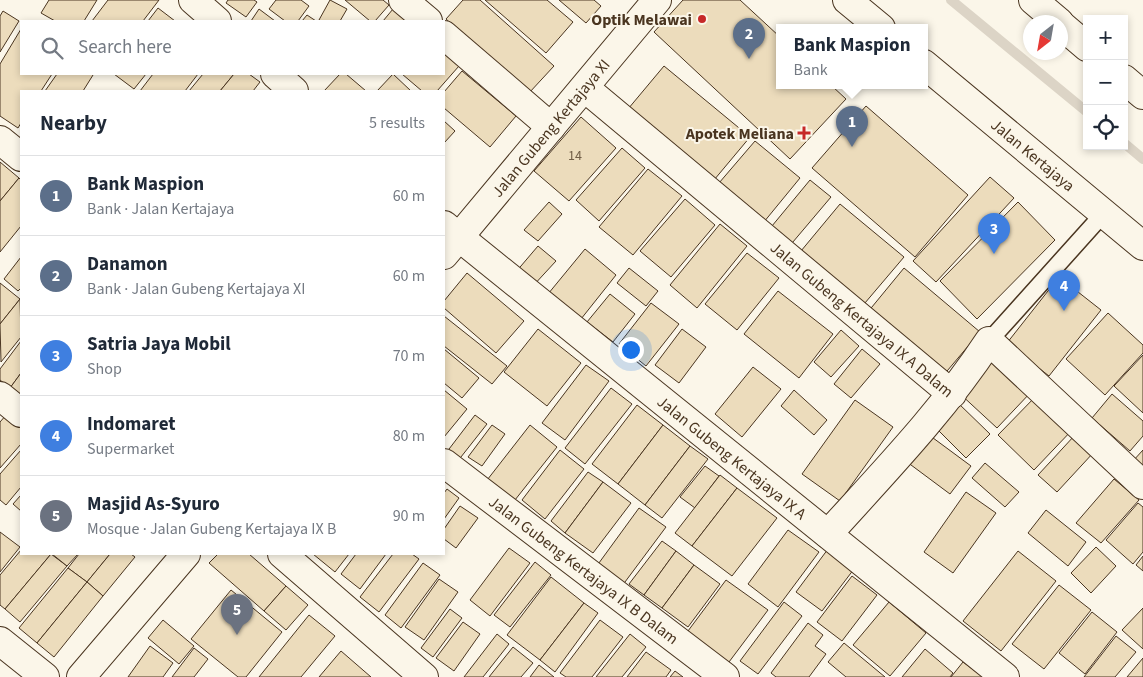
<!DOCTYPE html>
<html lang="en">
<head>
<meta charset="utf-8">
<style>
	:root { --surface:#fff; --page:#f2f2f3; --text:#1f2937; --muted:#747a83; --line:#e0e1e3; --accent:#ea580c }
	body { margin:0; font-family:"Source Sans 3",sans-serif; background:var(--page); color:var(--text) }
	.controls { position:absolute; right:15px; top:15px; display:grid; overflow:hidden; border-radius:0px; box-shadow:0 2px 8px #0003 }
	.controls button { width:45px; height:45px; display:grid; place-items:center; padding:0; border:0; border-bottom:1px solid var(--line); background:var(--surface); color:var(--text); font:25px sans-serif }
	.compass { position:absolute; left:1023px; top:15px; width:45px; height:45px; border-radius:50%; background:var(--surface); box-shadow:0 2px 8px #0003; rotate:211deg }
	.you { position:absolute; left:630px; top:349px; width:18px; height:18px; margin:-12px; border:4px solid #fff; border-radius:50%; background:#1a73e8; box-shadow:0 0 0 8px #1a73e833 }
	.badge { display:grid; place-items:center; width:32px; height:32px; border-radius:50%; background:var(--accent); color:#fff; font-size:16px; font-weight:700 }
	.pin { position:absolute; translate:-50% -41px; filter:drop-shadow(0 1px 2px #0008) }
	.pin::after { content:''; position:absolute; top:26px; width:18px; height:15px; background:inherit; clip-path:polygon(0 0,100% 0,50% 100%) }
	.popup { position:absolute; left:776px; top:24px; width:152px; height:65px; box-sizing:border-box; display:grid; place-content:center; border-radius:0px; background:var(--surface); filter:drop-shadow(0 1px 4px #0005); font-size:16px; white-space:nowrap; color:var(--muted) }
	.popup b { font-size:19px; color:var(--text) }
	.popup::after { content:''; position:absolute; left:50%; top:100%; margin-left:-10px; border:10px solid transparent; border-top-color:var(--surface) }
	.list { margin:0; padding:0; list-style:none }
	h2 { display:flex; justify-content:space-between; align-items:center; height:65px; margin:0; padding:0 20px; font-size:21px }
	h2 small { font-size:16px; font-weight:400; color:var(--muted) }
	.list li { display:grid; grid-template-columns:32px 1fr auto; gap:15px; align-items:center; box-sizing:border-box; height:80px; padding:0 20px; border-top:1px solid var(--line) }
	.list b { display:block; font-size:19px; white-space:nowrap }
	.list p { margin:0; font-size:16px; white-space:nowrap; color:var(--muted) }
	.list em { font-size:16px; font-style:normal; color:var(--muted) }
	.icon { flex:none; width:28px; height:28px; fill:none; stroke:currentColor; stroke-width:2; stroke-linecap:round; stroke-linejoin:round }
	.map { position:relative; flex:none; width:1143px; height:677px; overflow:hidden }
	.search { position:absolute; background:var(--surface); box-shadow:0 2px 8px #0003; left:20px; top:20px; width:425px; height:55px; display:flex; align-items:center; gap:12px; box-sizing:border-box; padding:0 18px; border-radius:0px; color:var(--muted); font-size:19px }
	.panel { position:absolute; background:var(--surface); box-shadow:0 2px 8px #0003; left:20px; top:90px; width:425px; height:465px; border-radius:0px }
	.map>svg:first-child { display:block }
	.lines { fill:none; stroke-linecap:round; stroke-linejoin:round }
	.stream { stroke:#dcd4c6; stroke-width:10 }
	.building { fill:#ecdcbc; stroke:#4a3520 }
	.lane-casing { stroke:#4a3520; stroke-width:19 }
	.street-casing { stroke:#4a3520; stroke-width:30 }
	.primary-casing { stroke:#4a3520; stroke-width:30 }
	.lane { stroke:#fbf6e9; stroke-width:16 }
	.street { stroke:#fbf6e9; stroke-width:28 }
	.primary { stroke:#fbf6e9; stroke-width:28 }
	.poi-dot { fill:#c62828; stroke:#fbf6e9; stroke-width:2 }
	.labels { text-anchor:middle; stroke-width:4; stroke-linejoin:round; paint-order:stroke }
	.number-label { font-size:14px; fill:#725f47 }
	.poi-label { font-size:16px; font-weight:bold; fill:#4a3520; stroke:#fbf6e9; text-anchor:end }
	.street-label { font-size:16px; fill:#4a3520; stroke:#fbf6e9 }
</style>
</head>
<body>
<div class="map">
<svg width="1143" height="677" viewBox="0 0 1143 677">
	<rect width="100%" height="100%" fill="#fbf6e9"/>
	<g class="lines">
		<g class="stream">
			<path d="M951,0L1087,112"/>
			<path d="M1124,143L1143,159"/>
		</g>
	</g>
	<g class="building">
		<path d="M49,0H97L84,21H55L41,13Z"/>
		<path d="M108,0H159L143,21H92Z"/>
		<path d="M228,0H254L257,2L246,17L226,3Z"/>
		<path d="M276,0H301L309,6L298,21H285L269,9Z"/>
		<path d="M330,0L347,9L340,21H321L319,20Z"/>
		<path d="M345,0H383L389,5L375,21H370Z"/>
		<path d="M463,0H480L554,66L529,93L446,19Z"/>
		<path d="M485,0H547L573,22L546,53Z"/>
		<path d="M559,0H594L601,6L586,23Z"/>
		<path d="M683,0H740L780,37V86H832L846,99L790,159L654,32Z"/>
		<path d="M158,8L175,21H148Z"/>
		<path d="M259,9L275,21H251Z"/>
		<path d="M393,9L407,21H383Z"/>
		<path d="M3,11L19,21L0,52V16Z"/>
		<path d="M307,15L316,21H302Z"/>
		<path d="M21,29V74H52L41,91H21V123L18,128L0,116V64Z"/>
		<path d="M444,53L459,66L437,91H422L402,74H444Z"/>
		<path d="M664,66L750,137L709,186L623,115Z"/>
		<path d="M462,71L516,116L490,147L444,108V92Z"/>
		<path d="M57,74H92L93,75L83,91H45Z"/>
		<path d="M114,74H146L134,89Z"/>
		<path d="M153,74H198L185,91H140Z"/>
		<path d="M203,74H234L220,91H189Z"/>
		<path d="M234,74H249L260,82L253,91H220Z"/>
		<path d="M340,74H346L366,91H324Z"/>
		<path d="M393,74L411,91H377Z"/>
		<path d="M866,106L968,195L915,257L812,168Z"/>
		<path d="M581,117L616,148L569,201L534,171Z"/>
		<path d="M444,121L455,131L444,143Z"/>
		<path d="M755,141L800,178L759,228L713,190Z"/>
		<path d="M622,148L645,168L599,221L576,200Z"/>
		<path d="M0,162L19,178L0,201Z"/>
		<path d="M648,169L682,196L633,255L599,227Z"/>
		<path d="M990,177L1014,198L936,282L913,261Z"/>
		<path d="M19,178L21,180V226L0,252V201Z"/>
		<path d="M810,180L831,197L787,249L767,232Z"/>
		<path d="M685,199L715,225L671,277L640,251Z"/>
		<path d="M549,202L562,214L538,241L524,230Z"/>
		<path d="M1018,202L1055,240L977,319L940,281Z"/>
		<path d="M840,204L904,257L859,310L796,257Z"/>
		<path d="M720,224L747,246L697,308L670,285Z"/>
		<path d="M538,246L556,261L532,287L515,273Z"/>
		<path d="M585,249L616,275L581,319L548,294Z"/>
		<path d="M747,253L779,278L737,330L705,304Z"/>
		<path d="M21,257V288L18,291L4,279Z"/>
		<path d="M629,268L658,291L646,306L617,283Z"/>
		<path d="M904,268L980,332L942,377L867,313Z"/>
		<path d="M467,273L524,321L496,353L444,308V301Z"/>
		<path d="M1059,277L1101,310L1049,376L1007,343Z"/>
		<path d="M0,283L20,299L0,324Z"/>
		<path d="M778,291L833,334L799,378L744,334Z"/>
		<path d="M610,294L635,314L613,342L587,322Z"/>
		<path d="M20,299L21,337L1,362L0,324Z"/>
		<path d="M651,303L679,324L646,366L619,344Z"/>
		<path d="M1108,313L1143,345V353L1105,395L1066,359Z"/>
		<path d="M444,316L507,366L492,384L444,346Z"/>
		<path d="M538,329L581,363L547,406L504,372Z"/>
		<path d="M682,329L706,347L679,383L655,365Z"/>
		<path d="M841,330L859,346L831,377L814,362Z"/>
		<path d="M21,341V373L10,388L0,380V369Z"/>
		<path d="M444,349L479,378L462,398L444,383Z"/>
		<path d="M862,349L880,364L851,398L834,384Z"/>
		<path d="M994,355L1032,391L997,428L958,392Z"/>
		<path d="M1143,355V413L1114,386Z"/>
		<path d="M586,365L609,381L565,440L542,423Z"/>
		<path d="M753,367L781,389L742,437L715,414Z"/>
		<path d="M21,373V396L10,388Z"/>
		<path d="M611,388L632,404L585,464L565,448Z"/>
		<path d="M444,390L467,409L444,437Z"/>
		<path d="M794,390L827,420L814,435L781,406Z"/>
		<path d="M1038,394L1074,428L1034,470L998,435Z"/>
		<path d="M1112,394L1143,421V436L1130,451L1092,418Z"/>
		<path d="M855,400L893,427L840,501L802,474Z"/>
		<path d="M957,402L990,434L966,458L934,426Z"/>
		<path d="M637,405L663,425L618,484L592,464Z"/>
		<path d="M7,414L21,427V444L0,468V422Z"/>
		<path d="M475,415L487,424L457,462L446,453Z"/>
		<path d="M492,425L505,434L482,466L468,457Z"/>
		<path d="M530,425L557,447L511,505L484,484Z"/>
		<path d="M663,425L690,446L645,505L618,484Z"/>
		<path d="M925,432L971,466L950,494L903,459Z"/>
		<path d="M1075,435L1094,452L1057,492L1038,475Z"/>
		<path d="M690,446L708,459L662,518L645,505Z"/>
		<path d="M21,450V487L6,505L0,500V474Z"/>
		<path d="M560,450L584,469L545,519L522,500Z"/>
		<path d="M1143,450V472L1132,462Z"/>
		<path d="M985,463L1019,492L1005,507L972,478Z"/>
		<path d="M705,466L719,476L695,508L680,497Z"/>
		<path d="M588,472L603,482L565,533L551,521Z"/>
		<path d="M720,475L737,488L692,546L675,533Z"/>
		<path d="M1114,479L1139,500L1101,543L1076,523Z"/>
		<path d="M603,482L631,503L593,553L565,533Z"/>
		<path d="M737,488L777,518L732,576L692,546Z"/>
		<path d="M447,489L459,498L444,519V493Z"/>
		<path d="M966,492L996,513L953,573L924,552Z"/>
		<path d="M21,495V511L13,504Z"/>
		<path d="M1138,503L1143,507V552L1133,564L1106,540Z"/>
		<path d="M460,506L478,518L456,548L444,539V529Z"/>
		<path d="M639,508L666,527L622,586L596,567Z"/>
		<path d="M1046,510L1086,542L1068,566L1028,533Z"/>
		<path d="M788,530L819,552L778,607L748,584Z"/>
		<path d="M0,532L20,547L0,572Z"/>
		<path d="M662,541L676,551L644,595L629,584Z"/>
		<path d="M1096,547L1116,566L1091,593L1071,573Z"/>
		<path d="M509,548L530,563L490,616L470,600Z"/>
		<path d="M828,549L854,569L822,611L796,592Z"/>
		<path d="M21,550V554H51L5,609L0,605V575Z"/>
		<path d="M676,551L694,565L662,608L644,595Z"/>
		<path d="M1018,551L1056,581L1001,651L963,621Z"/>
		<path d="M51,554L67,566L20,622L5,609Z"/>
		<path d="M52,554H78L67,566Z"/>
		<path d="M79,554H110L87,582L68,568Z"/>
		<path d="M110,554H131L135,557L103,596L87,582Z"/>
		<path d="M218,554H249L286,586L264,611L209,563Z"/>
		<path d="M313,554H349L335,572Z"/>
		<path d="M356,554H386L360,589L341,574Z"/>
		<path d="M393,554H412L419,559L379,612L360,597Z"/>
		<path d="M1143,556V571L1136,565Z"/>
		<path d="M535,562L551,575L510,627L494,615Z"/>
		<path d="M423,563L440,575L401,628L385,615Z"/>
		<path d="M694,565L720,584L688,627L662,608Z"/>
		<path d="M68,568L87,582L37,643L19,628Z"/>
		<path d="M852,576L877,595L842,641L817,622Z"/>
		<path d="M551,577L584,603L540,660L507,635Z"/>
		<path d="M439,579L458,592L424,640L405,627Z"/>
		<path d="M726,580L768,610L726,666L685,635Z"/>
		<path d="M87,582L103,596L54,657L37,643Z"/>
		<path d="M1059,585L1091,610L1044,669L1012,644Z"/>
		<path d="M286,586L308,605L286,630L264,611Z"/>
		<path d="M231,590L282,632L246,677H238L191,639Z"/>
		<path d="M784,602L802,616L758,674L740,661Z"/>
		<path d="M889,602L926,633L890,676L853,645Z"/>
		<path d="M584,603L598,613L555,672L540,660Z"/>
		<path d="M1143,608V649L1122,630Z"/>
		<path d="M450,609L462,618L433,657L421,648Z"/>
		<path d="M1092,612L1117,632L1085,674L1059,653Z"/>
		<path d="M309,615L335,636L301,677H259Z"/>
		<path d="M163,620L194,646L179,664L148,638Z"/>
		<path d="M600,620L623,637L592,677H566L560,673Z"/>
		<path d="M463,622L480,634L454,671L436,658Z"/>
		<path d="M808,623L823,635L815,646L826,654L809,677H776L771,673Z"/>
		<path d="M497,634L509,644L483,677H464Z"/>
		<path d="M630,634L646,647L622,677H596Z"/>
		<path d="M1116,636L1136,652L1115,677H1084Z"/>
		<path d="M844,643L885,677H846L828,662Z"/>
		<path d="M150,646L173,663L163,677H128Z"/>
		<path d="M513,647L533,663L521,677H489Z"/>
		<path d="M194,648L208,659L194,677H172Z"/>
		<path d="M925,649L953,673L950,677H902Z"/>
		<path d="M341,651L371,677H319Z"/>
		<path d="M646,652L671,670L666,677H627Z"/>
		<path d="M1143,658V677H1127Z"/>
		<path d="M963,662L983,677H951Z"/>
		<path d="M539,665L554,677H530Z"/>
		<path d="M675,671L683,677H670Z"/>
	</g>
	<g class="lines">
		<g class="lane-casing">
			<path id="lane" d="M989,341L1104,213"/>
		</g>
		<g class="street-casing">
			<g id="street">
				<path d="M193,0L217,21"/>
				<path d="M403,0L428,21"/>
				<path d="M444,35L551,127"/>
				<path d="M275,74L294,91"/>
				<path id="s1" d="M585,88L952,394"/>
				<path d="M0,140L21,157"/>
				<path id="s2" d="M444,225L1005,677"/>
				<path id="s3" d="M444,255L657,0"/>
				<path d="M0,396L21,413"/>
				<path id="s4" d="M444,463L725,677"/>
				<path d="M828,534C884,472 943,411 989,341L1143,485"/>
				<path d="M282,554L424,677"/>
				<path d="M0,641L45,677"/>
				<path d="M81,677L186,554"/>
			</g>
		</g>
		<g class="primary-casing">
			<g id="primary">
				<path d="M847,0L881,28"/>
				<path d="M1033,0L1059,22"/>
				<path d="M1060,24L1087,47"/>
				<path id="s5" d="M924,64L1143,246"/>
				<path d="M1124,79L1143,95"/>
			</g>
		</g>
		<use href="#lane" class="lane"/>
		<use href="#street" class="street"/>
		<use href="#primary" class="primary"/>
	</g>
	<g class="poi-dot">
		<circle cx="702" cy="19" r="5"/>
		<path d="M801.5 125.5h5v5h5v5h-5v5h-5v-5h-5v-5h5z"/>
	</g>
	<g class="labels">
		<g class="number-label">
			<text x="575" y="160">14</text>
		</g>
		<g class="poi-label">
			<text x="692" y="25">Optik Melawai</text>
			<text x="794" y="139">Apotek Meliana</text>
		</g>
		<g class="street-label">
			<text dy="6" stroke="none"><textPath href="#s3" startOffset="166">Jalan Gubeng Kertajaya XI</textPath></text>
			<text dy="6" stroke="none"><textPath href="#s5" startOffset="142">Jalan Kertajaya</textPath></text>
			<text dy="6" stroke="none"><textPath href="#s1" startOffset="361">Jalan Gubeng Kertajaya IX A Dalam</textPath></text>
			<text dy="6" stroke="none"><textPath href="#s2" startOffset="370">Jalan Gubeng Kertajaya IX A</textPath></text>
			<text dy="6" stroke="none"><textPath href="#s4" startOffset="176">Jalan Gubeng Kertajaya IX B Dalam</textPath></text>
		</g>
	</g>
</svg>
<div class="controls">
<button>+</button>
<button>−</button>
<button><svg class="icon" aria-label="locate" viewBox="0 0 24 24"><circle cx="12" cy="12" r="6"/><path d="M12 2v4M12 18v4M2 12h4M18 12h4"/></svg></button>
</div>
<svg class="compass" viewBox="-18 -18 36 36"><path d="M0-13l5 13h-10z" fill="#e53935"/><path d="M0 13l5-13h-10z" fill="#747a83"/></svg>
<div class="you"></div>
<div class="pin badge" style="left:852px;top:147px;background:#5c6f8a">1</div>
<div class="popup"><b>Bank Maspion</b>Bank</div>
<div class="pin badge" style="left:749px;top:59px;background:#5c6f8a">2</div>
<div class="pin badge" style="left:994px;top:254px;background:#3f7fe0">3</div>
<div class="pin badge" style="left:1064px;top:311px;background:#3f7fe0">4</div>
<div class="pin badge" style="left:237px;top:635px;background:#6b7280">5</div>
<div class="search"><svg class="icon" aria-label="search" viewBox="0 0 24 24"><circle cx="10" cy="10" r="6"/><path d="M15 15l6 6"/></svg>Search here</div>
<section class="panel">
<h2>Nearby<small>5 results</small></h2>
<ul class="list">
<li><span class="badge" style="background:#5c6f8a">1</span><div><b>Bank Maspion</b><p>Bank · Jalan Kertajaya</p></div><em>60 m</em></li>
<li><span class="badge" style="background:#5c6f8a">2</span><div><b>Danamon</b><p>Bank · Jalan Gubeng Kertajaya XI</p></div><em>60 m</em></li>
<li><span class="badge" style="background:#3f7fe0">3</span><div><b>Satria Jaya Mobil</b><p>Shop</p></div><em>70 m</em></li>
<li><span class="badge" style="background:#3f7fe0">4</span><div><b>Indomaret</b><p>Supermarket</p></div><em>80 m</em></li>
<li><span class="badge" style="background:#6b7280">5</span><div><b>Masjid As-Syuro</b><p>Mosque · Jalan Gubeng Kertajaya IX B</p></div><em>90 m</em></li>
</ul>
</section>
</div>
</body>
</html>
